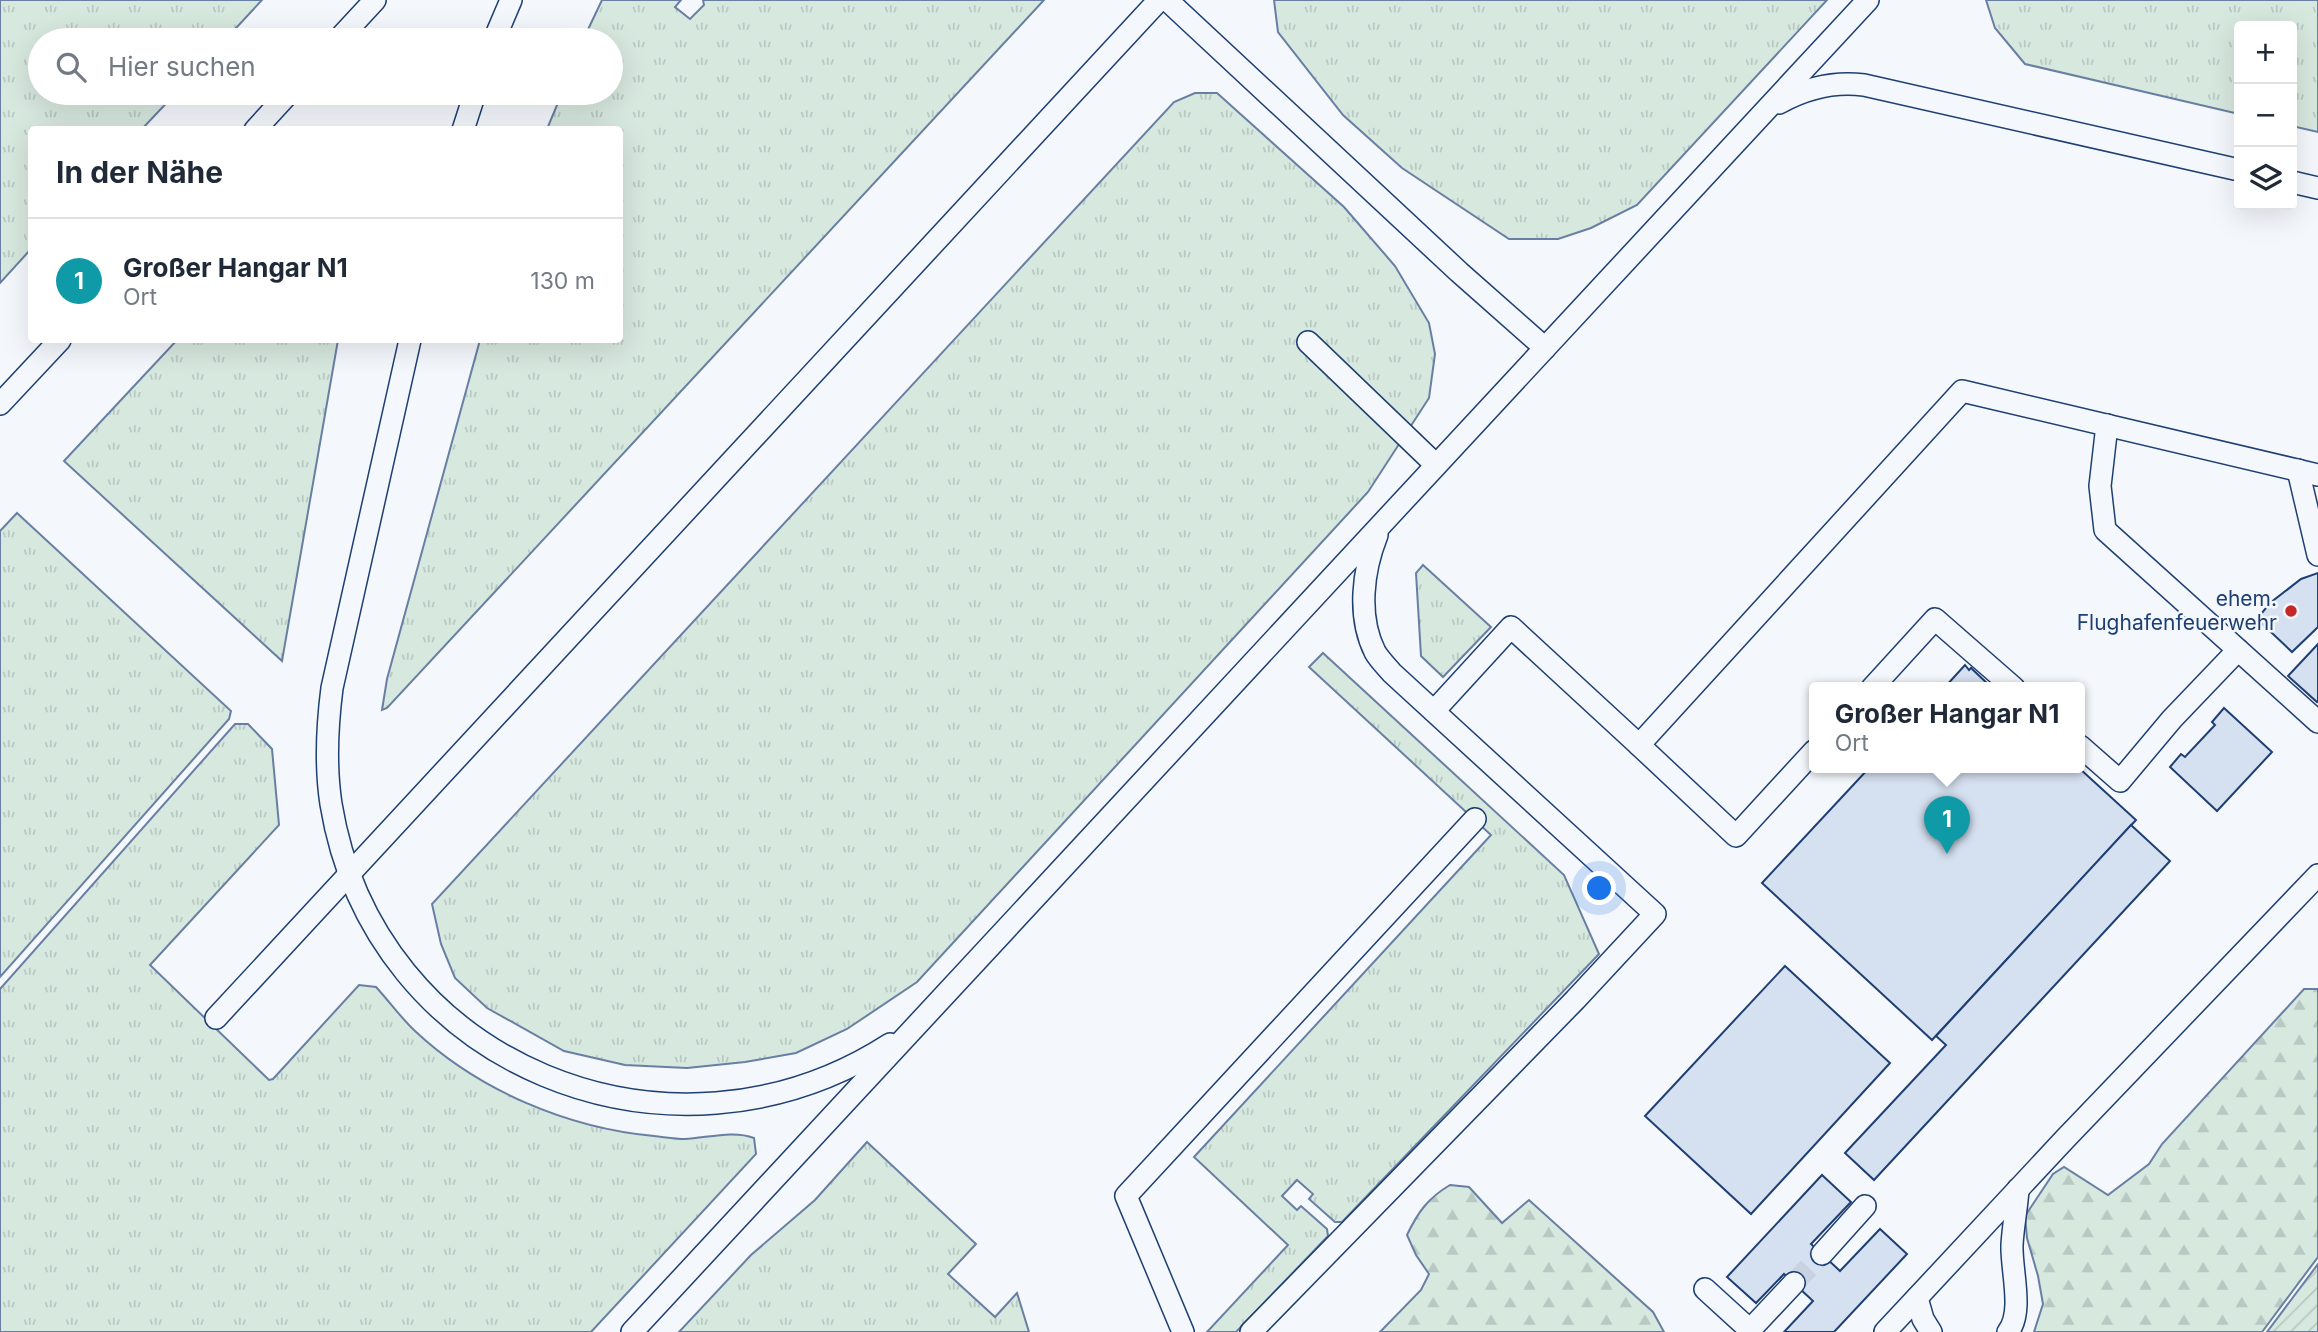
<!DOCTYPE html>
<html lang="de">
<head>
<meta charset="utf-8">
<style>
	:root { --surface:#fff; --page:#f6f6f7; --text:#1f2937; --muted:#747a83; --line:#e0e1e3; --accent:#1a73e8 }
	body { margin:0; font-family:Inter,sans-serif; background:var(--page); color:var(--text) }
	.controls { position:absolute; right:21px; top:21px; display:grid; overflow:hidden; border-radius:7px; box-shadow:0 7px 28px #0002 }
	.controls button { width:63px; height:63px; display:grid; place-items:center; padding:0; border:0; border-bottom:2px solid var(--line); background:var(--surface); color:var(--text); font:35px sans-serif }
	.you { position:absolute; left:1600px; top:889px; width:24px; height:24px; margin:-18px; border:5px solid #fff; border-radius:50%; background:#1a73e8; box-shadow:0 0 0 10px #1a73e833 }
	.badge { display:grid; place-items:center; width:46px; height:46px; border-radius:50%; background:var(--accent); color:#fff; font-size:23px; font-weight:700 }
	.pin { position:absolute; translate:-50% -58px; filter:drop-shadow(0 2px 4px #0008) }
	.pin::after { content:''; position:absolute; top:37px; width:24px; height:21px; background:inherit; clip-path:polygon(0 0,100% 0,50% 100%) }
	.popup { position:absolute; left:1809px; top:682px; width:276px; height:91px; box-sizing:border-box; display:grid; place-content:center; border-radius:7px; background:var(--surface); filter:drop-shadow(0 2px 5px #0005); font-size:23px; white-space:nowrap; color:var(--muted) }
	.popup b { font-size:26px; color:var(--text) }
	.popup::after { content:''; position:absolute; left:50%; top:100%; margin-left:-14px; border:14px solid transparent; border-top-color:var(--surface) }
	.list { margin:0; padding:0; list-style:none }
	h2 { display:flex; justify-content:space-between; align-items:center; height:91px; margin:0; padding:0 28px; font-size:30px }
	h2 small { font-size:23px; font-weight:400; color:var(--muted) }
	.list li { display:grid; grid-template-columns:46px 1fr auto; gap:21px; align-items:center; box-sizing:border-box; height:126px; padding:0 28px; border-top:2px solid var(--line) }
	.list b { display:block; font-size:26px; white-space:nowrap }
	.list p { margin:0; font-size:23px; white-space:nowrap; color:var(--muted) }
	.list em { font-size:23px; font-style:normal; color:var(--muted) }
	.icon { flex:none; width:38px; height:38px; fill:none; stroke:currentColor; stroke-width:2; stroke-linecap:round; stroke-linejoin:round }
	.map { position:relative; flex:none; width:2318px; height:1332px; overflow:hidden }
	.search { position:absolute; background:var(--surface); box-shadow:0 7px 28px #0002; left:28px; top:28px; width:595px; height:77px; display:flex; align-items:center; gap:18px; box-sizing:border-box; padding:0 24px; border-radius:38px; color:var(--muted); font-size:26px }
	.panel { position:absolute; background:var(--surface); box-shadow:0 7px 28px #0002; left:28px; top:126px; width:595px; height:217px; border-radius:7px }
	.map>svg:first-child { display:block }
	.grass { fill:url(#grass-tufts); stroke:#687fa3; stroke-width:2 }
	.forest { fill:url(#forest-firs); stroke:#687fa3; stroke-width:2 }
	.garden { fill:url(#garden-furrows); stroke:#687fa3; stroke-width:2 }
	.building { fill:#d5e0f0; stroke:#1d3f73; stroke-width:2 }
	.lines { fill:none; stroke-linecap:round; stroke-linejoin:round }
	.minor-tunnel { stroke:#c9d2e0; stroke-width:21; stroke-dasharray:21 10; stroke-linecap:butt }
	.minor-casing { stroke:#1d3f73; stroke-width:24 }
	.minor { stroke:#f4f7fb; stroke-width:21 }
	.poi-dot { fill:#c62828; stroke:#f4f7fb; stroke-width:2.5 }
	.labels { text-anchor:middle; stroke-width:5; stroke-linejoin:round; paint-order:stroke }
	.poi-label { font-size:21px; fill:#1d3f73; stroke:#f4f7fb; text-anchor:end }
</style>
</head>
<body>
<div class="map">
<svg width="2318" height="1332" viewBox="0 0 2318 1332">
	<defs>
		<pattern id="grass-tufts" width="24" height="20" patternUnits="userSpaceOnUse" patternTransform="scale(1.75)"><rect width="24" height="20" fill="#d7e8df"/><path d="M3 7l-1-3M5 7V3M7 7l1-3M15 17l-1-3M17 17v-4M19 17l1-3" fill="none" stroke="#b8c8c3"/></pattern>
		<pattern id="forest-firs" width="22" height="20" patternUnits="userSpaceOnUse" patternTransform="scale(1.75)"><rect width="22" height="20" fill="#d7e8df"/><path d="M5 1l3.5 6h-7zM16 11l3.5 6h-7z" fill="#b8c8c3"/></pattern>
		<pattern id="garden-furrows" width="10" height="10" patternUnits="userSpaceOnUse" patternTransform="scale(1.75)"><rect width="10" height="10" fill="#d7e8df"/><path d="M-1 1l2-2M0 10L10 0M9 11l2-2" fill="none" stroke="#b8c8c3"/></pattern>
	</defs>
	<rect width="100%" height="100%" fill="#f4f7fb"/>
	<g class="grass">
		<path d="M0,0H262L225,40H40V93H176L142,129L32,130L31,249L0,283Z"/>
		<path d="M602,0H681L675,7L690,19L704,5L703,0H1044L387,708L382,710L387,679L480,340H620V130L547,129L562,93H611V40H583Z"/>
		<path d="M1274,0H1827L1637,205L1591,228L1558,239H1509L1402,168L1343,115L1278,32Z"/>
		<path d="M1986,0H2318V132L2292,126V26H2239V114L2025,64L1995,28Z"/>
		<path d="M1195,93H1217L1344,207L1395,266L1429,323L1435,354L1429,398L1368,492L917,982L847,1029L796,1053L745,1062L687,1068L625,1065L564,1051L487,1008L455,978L441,944L432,904L1174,102Z"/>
		<path d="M177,340H338L282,661L64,461Z"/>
		<path d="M17,513L231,711L229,719L0,977V531Z"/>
		<path d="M1423,565L1491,627L1443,677L1421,656L1416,573Z"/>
		<path d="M1323,653L1564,875L1599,954L1342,1222H1335L1309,1199L1313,1194L1297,1180L1282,1196L1297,1210L1301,1206L1327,1229L1328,1236L1236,1332H1207L1288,1245L1194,1157L1491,835L1309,667Z"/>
		<path d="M235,724H248L272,749L279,825L150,965L269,1080L273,1079L359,985L376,987C389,1001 401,1018 415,1031C478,1090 567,1128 654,1136C664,1137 675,1139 685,1139C707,1138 733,1130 754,1138L756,1154L591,1332H0V989Z"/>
		<path d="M867,1142L976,1244L948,1274L995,1317L1017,1293L1029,1332H679L751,1255L815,1200Z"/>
	</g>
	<g class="forest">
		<path d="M2304,989H2318V1257L2262,1332H2034L2043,1304L2038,1276L2027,1238L2025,1216L2053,1174L2064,1167L2108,1195L2149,1164L2162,1144Z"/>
		<path d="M1450,1185L1469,1187L1502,1223L1529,1200L1653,1312L1664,1332H1380L1421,1290L1429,1274L1416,1255L1407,1235C1418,1212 1428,1198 1450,1185Z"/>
	</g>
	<path class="garden" d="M2318,1264V1332H2267Z"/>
	<g class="building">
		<path d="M2318,573V627L2292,652L2257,619L2270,603L2301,579Z"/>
		<path d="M2318,644V701L2317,702L2288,676Z"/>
		<path d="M1965,665L1969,670L1971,668L1992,688H1944Z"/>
		<path d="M2224,708L2272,752L2217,811L2170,767L2181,754L2185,757L2215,725L2212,722Z"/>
		<path d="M1869,768H2079L2136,820L1932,1040L1762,883Z"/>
		<path d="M2131,825L2170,861L1874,1180L1845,1153L1946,1045L1936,1036Z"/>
		<path d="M1785,966L1890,1063L1751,1214L1645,1116Z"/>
		<path d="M1822,1175L1851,1202L1811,1244L1840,1271L1880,1229L1907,1254L1834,1332H1784L1813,1301L1784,1274L1756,1303L1727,1277Z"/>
	</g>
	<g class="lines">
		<path class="minor-tunnel" d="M1794,1283L1822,1254"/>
		<g class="minor-casing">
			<g id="minor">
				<path d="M1167,0L1459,272L1545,348"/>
				<path d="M338,40L375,0"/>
				<path d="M494,40L511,0"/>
				<path d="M1779,103C1806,88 1833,81 1864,85L2239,170"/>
				<path d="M255,130L289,93"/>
				<path d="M463,130L475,93"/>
				<path d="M2292,182L2318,188"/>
				<path d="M410,340L332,688C327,727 325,765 331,804C374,1067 671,1185 890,1044"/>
				<path d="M1308,342L1436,465"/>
				<path d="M0,404L60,340"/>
				<path d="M2107,425L2100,486L2105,530L2318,722"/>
				<path d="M2298,470L2318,555"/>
				<path d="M1872,688L1935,619L2014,688"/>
				<path d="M1434,711L1511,627L1639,745"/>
				<path d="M2080,746L2120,781L2172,719L2238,650"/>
				<path d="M1814,751L1736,836L1639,745L1962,391L2318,475"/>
				<path d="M216,1018L1159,0"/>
				<path d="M1822,1254L1865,1206"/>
				<path d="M1705,1289L1750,1330L1794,1283"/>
				<path d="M1917,1298L1923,1319L1931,1332"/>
				<path d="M632,1332L1868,0"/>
				<path d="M1183,1332L1126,1196L1475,819"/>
				<path d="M1251,1332L1575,1000L1655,914L1392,673C1386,666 1379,659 1375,652C1357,616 1363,570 1377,535"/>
				<path d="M1885,1332L2065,1139L2318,875"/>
				<path d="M2008,1332C2024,1312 2011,1270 2012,1245C2013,1226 2017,1207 2018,1189"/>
			</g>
		</g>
		<use href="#minor" class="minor"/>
	</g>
	<circle class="poi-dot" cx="2291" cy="611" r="7"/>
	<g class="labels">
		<g class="poi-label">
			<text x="2277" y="606">ehem.<tspan x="2277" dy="24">Flughafenfeuerwehr</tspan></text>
		</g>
	</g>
</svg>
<div class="controls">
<button>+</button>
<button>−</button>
<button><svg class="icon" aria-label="layers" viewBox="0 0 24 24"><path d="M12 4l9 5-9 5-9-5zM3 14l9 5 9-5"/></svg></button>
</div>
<div class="you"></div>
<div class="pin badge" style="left:1947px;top:854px;background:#0f9aa8">1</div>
<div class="popup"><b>Großer Hangar N1</b>Ort</div>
<div class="search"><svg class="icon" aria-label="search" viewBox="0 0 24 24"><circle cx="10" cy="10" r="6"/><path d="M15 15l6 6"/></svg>Hier suchen</div>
<section class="panel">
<h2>In der Nähe<small></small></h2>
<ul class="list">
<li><span class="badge" style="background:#0f9aa8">1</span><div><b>Großer Hangar N1</b><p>Ort</p></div><em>130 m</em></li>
</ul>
</section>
</div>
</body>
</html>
